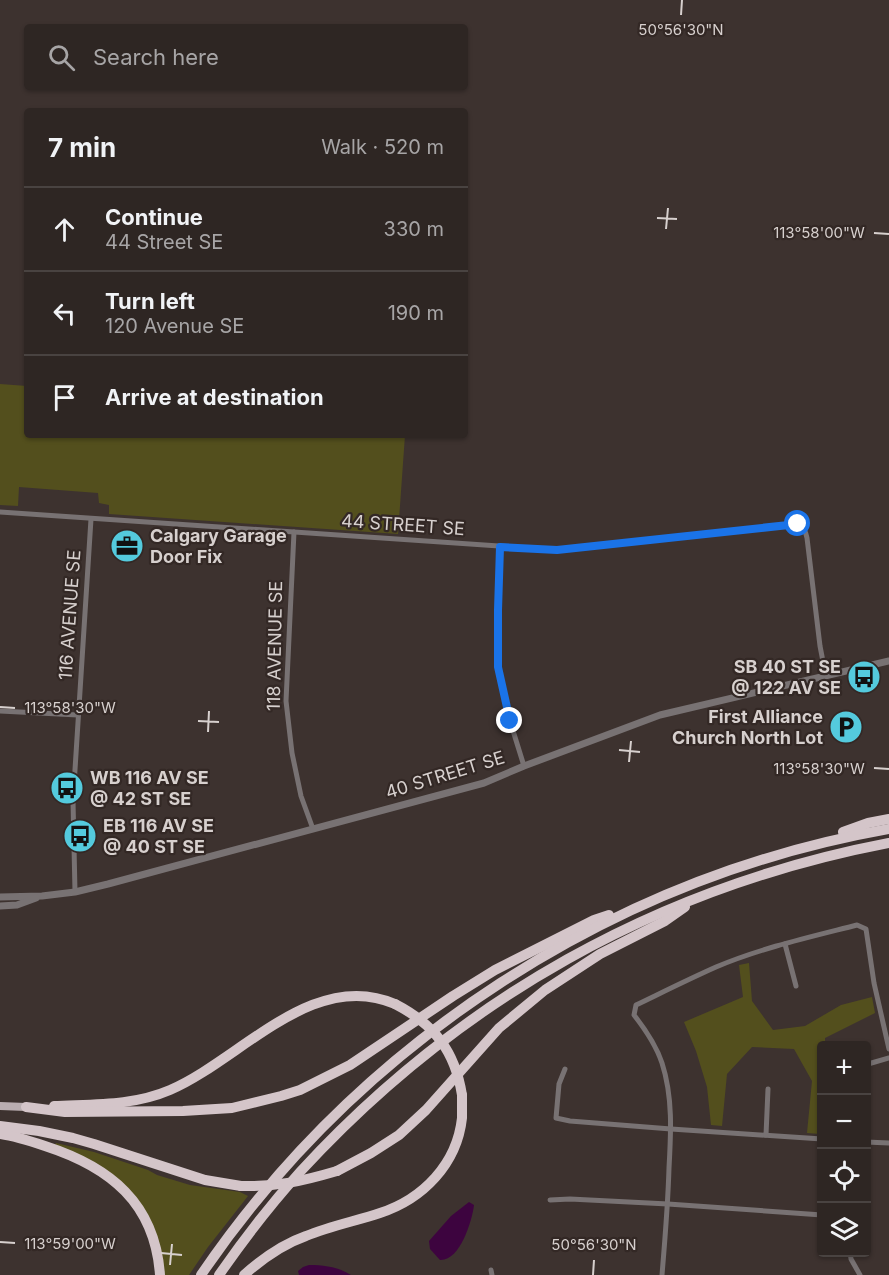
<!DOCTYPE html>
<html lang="en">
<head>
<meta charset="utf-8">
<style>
	:root { --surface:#2e2623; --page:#362e2b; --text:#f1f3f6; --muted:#a7a5a6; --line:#494341 }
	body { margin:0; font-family:Inter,sans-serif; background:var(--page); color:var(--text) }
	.controls { position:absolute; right:18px; bottom:18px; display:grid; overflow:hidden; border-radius:6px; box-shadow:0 2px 4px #0004 }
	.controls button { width:54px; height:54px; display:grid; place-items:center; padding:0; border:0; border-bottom:2px solid var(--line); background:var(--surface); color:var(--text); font:30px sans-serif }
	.stop { position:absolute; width:18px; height:18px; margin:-14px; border:4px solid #1a73e8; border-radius:50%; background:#fff }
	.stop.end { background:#1a73e8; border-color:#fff; box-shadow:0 2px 6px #0008 }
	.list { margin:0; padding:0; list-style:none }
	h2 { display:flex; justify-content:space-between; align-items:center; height:78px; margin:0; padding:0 24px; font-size:26px }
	h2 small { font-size:20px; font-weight:400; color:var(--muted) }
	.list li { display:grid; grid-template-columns:39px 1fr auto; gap:18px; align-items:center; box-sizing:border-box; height:84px; padding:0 24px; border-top:2px solid var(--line) }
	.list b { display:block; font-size:22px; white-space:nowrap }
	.list p { margin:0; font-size:20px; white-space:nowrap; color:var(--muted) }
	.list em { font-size:20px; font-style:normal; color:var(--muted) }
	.icon { flex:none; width:33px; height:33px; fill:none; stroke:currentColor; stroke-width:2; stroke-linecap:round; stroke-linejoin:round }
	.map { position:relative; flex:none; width:889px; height:1275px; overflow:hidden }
	.search { position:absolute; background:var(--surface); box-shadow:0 2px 4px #0004; left:24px; top:24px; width:444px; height:66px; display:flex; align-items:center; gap:15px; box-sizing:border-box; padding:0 21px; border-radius:6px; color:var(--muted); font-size:22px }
	.panel { position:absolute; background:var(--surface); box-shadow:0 2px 4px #0004; left:24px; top:108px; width:444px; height:330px; border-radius:6px }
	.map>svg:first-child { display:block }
	.green { fill:#534f1d }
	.water { fill:#3d043f }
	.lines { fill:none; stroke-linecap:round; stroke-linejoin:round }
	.minor { stroke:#787273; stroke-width:5 }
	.tertiary { stroke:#787273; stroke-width:7 }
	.primary { stroke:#baaeb1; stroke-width:8 }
	.motorway { stroke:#d4c5c9; stroke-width:10 }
	.motorway-bridge { stroke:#d4c5c9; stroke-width:10 }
	.route { stroke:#1a73e8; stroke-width:8 }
	.ticks { fill:none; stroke:#d7d0ce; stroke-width:2 }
	.labels { text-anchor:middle; stroke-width:4.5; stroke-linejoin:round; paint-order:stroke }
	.street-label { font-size:18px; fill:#d7d0ce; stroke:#332825 }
	.poi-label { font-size:18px; font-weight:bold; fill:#d7d0ce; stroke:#332825; text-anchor:start }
	.ticks-label { font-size:15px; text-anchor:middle; fill:#d7d0ce; stroke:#332825; stroke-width:4.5; stroke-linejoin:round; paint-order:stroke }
</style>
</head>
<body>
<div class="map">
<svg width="889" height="1275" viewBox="0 0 889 1275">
	<rect width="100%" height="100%" fill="#3d322f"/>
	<g class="green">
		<path d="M0,384L27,386V435H405L398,534L109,514V505L99,503L98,493L19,487L18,506L0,505Z"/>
		<path d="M749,963L752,1001L773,1030L805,1026L841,1005L872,997L875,1013L825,1038V1045L822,1046L820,1134L807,1133L812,1081L794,1049L752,1047L727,1074L722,1126L711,1125L707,1087L696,1051L684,1022L743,997L739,965Z"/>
		<path d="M56,1143L94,1152L148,1170L157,1175L190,1185L240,1192L248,1196L208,1247L189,1275H164L137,1200L55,1145Z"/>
	</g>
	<g class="water">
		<path d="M469,1202L474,1205C472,1221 460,1261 440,1260L430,1249L429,1241L451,1216Z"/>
		<path d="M309,1265C324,1265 338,1267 351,1275H299L298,1271L303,1267Z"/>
	</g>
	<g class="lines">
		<g class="minor">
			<path d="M0,512L557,550L798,524C804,527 806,532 807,538L820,646L826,677"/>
			<path d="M294,532L286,701L292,753L301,796L313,829"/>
			<path d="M500,547L498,610V667L510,721L524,766"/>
			<path d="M0,711L78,715"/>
			<path d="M75,892L73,801L91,519"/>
			<path d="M785,944L796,986"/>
			<path d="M868,1064L889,1058"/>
			<path d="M565,1069L559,1084L556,1118L570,1121L671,1129L822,1139"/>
			<path d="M766,1135L768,1089"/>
			<path d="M866,1142L889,1143"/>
			<path d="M550,1200L570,1199L668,1204L822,1215"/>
			<path d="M850,1252L851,1259L860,1275"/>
			<path d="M491,1270L492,1275"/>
			<path d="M662,1275C665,1239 668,1204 669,1168C671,1133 673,1097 662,1063C656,1045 645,1029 634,1015L636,1005C663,992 689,979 716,967C761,948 810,937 857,925L866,929L874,983L889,1049"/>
		</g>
		<g class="tertiary">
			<path d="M0,897L42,896L75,892L108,884L484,783L524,766L660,715L889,661"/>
			<path d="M0,906L17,905L36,898"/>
		</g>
		<path class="primary" d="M0,1106L26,1107"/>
		<g class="motorway">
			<path d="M843,832L868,823L889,819"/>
			<path d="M54,1106C93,1104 133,1106 170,1090C240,1060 313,968 395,1004"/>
			<path d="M26,1107L65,1112L183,1111L232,1108L281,1096L300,1090L350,1065L453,996L495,970L594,920L609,915"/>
			<path d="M0,1126L39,1131L73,1138L94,1144L205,1180L241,1186"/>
			<path d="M0,1134C15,1136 30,1141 45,1146C110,1167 155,1203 160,1275"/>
			<path d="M337,1171L371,1153L399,1135L426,1110L499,1028L545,990L600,954L665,921L685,907"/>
			<path d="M201,1275C360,1042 611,878 889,829"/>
			<path d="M219,1275C244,1239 271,1204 300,1172C459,999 658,887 889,843"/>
			<path d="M244,1275C262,1259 283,1244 306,1236C330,1226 356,1221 380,1213C423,1199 457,1164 462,1118C462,1110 462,1102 462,1095"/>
		</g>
		<g class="motorway-bridge">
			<path d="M395,1004C434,1024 455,1051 462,1095"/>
			<path d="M241,1186C277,1187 303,1181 337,1171"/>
		</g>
	</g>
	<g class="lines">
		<path class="route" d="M510,721L498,667V610L500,547L557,550L798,524"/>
	</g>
	<path class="ticks" d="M681,15L682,0M657,218L677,219M666,229L668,208M874,233L889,234M0,707L15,708M198,721L219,722M208,732L209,711M619,750L640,752M629,762L631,741M874,768L889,769M0,1242L15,1243M161,1253L182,1255M170,1265L172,1244M593,1275L594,1260"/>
	<defs>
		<g id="office-disc" transform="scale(1.725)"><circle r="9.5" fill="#54cadd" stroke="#332825"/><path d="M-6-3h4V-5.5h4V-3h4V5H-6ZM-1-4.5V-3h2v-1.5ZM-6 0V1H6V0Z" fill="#111"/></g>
		<g id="bus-disc" transform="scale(1.725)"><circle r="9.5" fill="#54cadd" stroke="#332825"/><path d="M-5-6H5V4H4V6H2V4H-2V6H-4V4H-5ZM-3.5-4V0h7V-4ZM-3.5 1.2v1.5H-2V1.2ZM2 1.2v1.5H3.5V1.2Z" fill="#111"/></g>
		<g id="parking-disc" transform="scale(1.725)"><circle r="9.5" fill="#54cadd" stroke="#332825"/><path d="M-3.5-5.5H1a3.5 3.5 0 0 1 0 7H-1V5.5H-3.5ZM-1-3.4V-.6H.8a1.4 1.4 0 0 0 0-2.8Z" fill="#111"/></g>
	</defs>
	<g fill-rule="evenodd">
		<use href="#office-disc" x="127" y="546"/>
		<use href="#bus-disc" x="864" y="677"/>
		<use href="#parking-disc" x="846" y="727"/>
		<use href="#bus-disc" x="67" y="788"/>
		<use href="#bus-disc" x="80" y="836"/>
	</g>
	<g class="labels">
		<g class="street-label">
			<text transform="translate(403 525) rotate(4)" y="6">44 STREET SE</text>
			<text transform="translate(70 615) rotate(-86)" y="6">116 AVENUE SE</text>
			<text transform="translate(275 646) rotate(-89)" y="6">118 AVENUE SE</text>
			<text transform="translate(445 775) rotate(-17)" y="6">40 STREET SE</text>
		</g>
		<g class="poi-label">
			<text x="150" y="542">Calgary Garage<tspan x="150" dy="21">Door Fix</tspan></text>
			<text x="841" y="673" text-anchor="end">SB 40 ST SE<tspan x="841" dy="21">@ 122 AV SE</tspan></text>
			<text x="823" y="723" text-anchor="end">First Alliance<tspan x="823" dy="21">Church North Lot</tspan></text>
			<text x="90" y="784">WB 116 AV SE<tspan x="90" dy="21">@ 42 ST SE</tspan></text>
			<text x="103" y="832">EB 116 AV SE<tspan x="103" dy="21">@ 40 ST SE</tspan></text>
		</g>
	</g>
	<g class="ticks-label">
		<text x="681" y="35">50°56'30"N</text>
		<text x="819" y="238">113°58'00"W</text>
		<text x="70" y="713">113°58'30"W</text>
		<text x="819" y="774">113°58'30"W</text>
		<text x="70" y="1249">113°59'00"W</text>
		<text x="594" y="1250">50°56'30"N</text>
	</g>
</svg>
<div class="controls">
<button>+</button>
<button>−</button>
<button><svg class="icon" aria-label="locate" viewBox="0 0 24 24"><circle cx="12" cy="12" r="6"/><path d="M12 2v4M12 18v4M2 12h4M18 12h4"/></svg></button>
<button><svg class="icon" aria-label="layers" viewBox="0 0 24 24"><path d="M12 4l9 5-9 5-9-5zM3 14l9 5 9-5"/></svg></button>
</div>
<div class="stop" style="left:798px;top:524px"></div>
<div class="stop end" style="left:510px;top:721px"></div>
<div class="search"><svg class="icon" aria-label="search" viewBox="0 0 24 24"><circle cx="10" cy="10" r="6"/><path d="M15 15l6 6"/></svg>Search here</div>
<section class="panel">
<h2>7 min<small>Walk · 520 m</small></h2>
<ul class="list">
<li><svg class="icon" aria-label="ahead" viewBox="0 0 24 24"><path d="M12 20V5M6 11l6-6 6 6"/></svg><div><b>Continue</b><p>44 Street SE</p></div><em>330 m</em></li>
<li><svg class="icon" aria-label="left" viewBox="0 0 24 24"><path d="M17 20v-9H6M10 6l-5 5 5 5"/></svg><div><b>Turn left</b><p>120 Avenue SE</p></div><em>190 m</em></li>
<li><svg class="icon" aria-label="arrive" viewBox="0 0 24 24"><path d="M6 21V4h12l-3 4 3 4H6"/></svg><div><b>Arrive at destination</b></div></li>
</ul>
</section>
</div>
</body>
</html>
